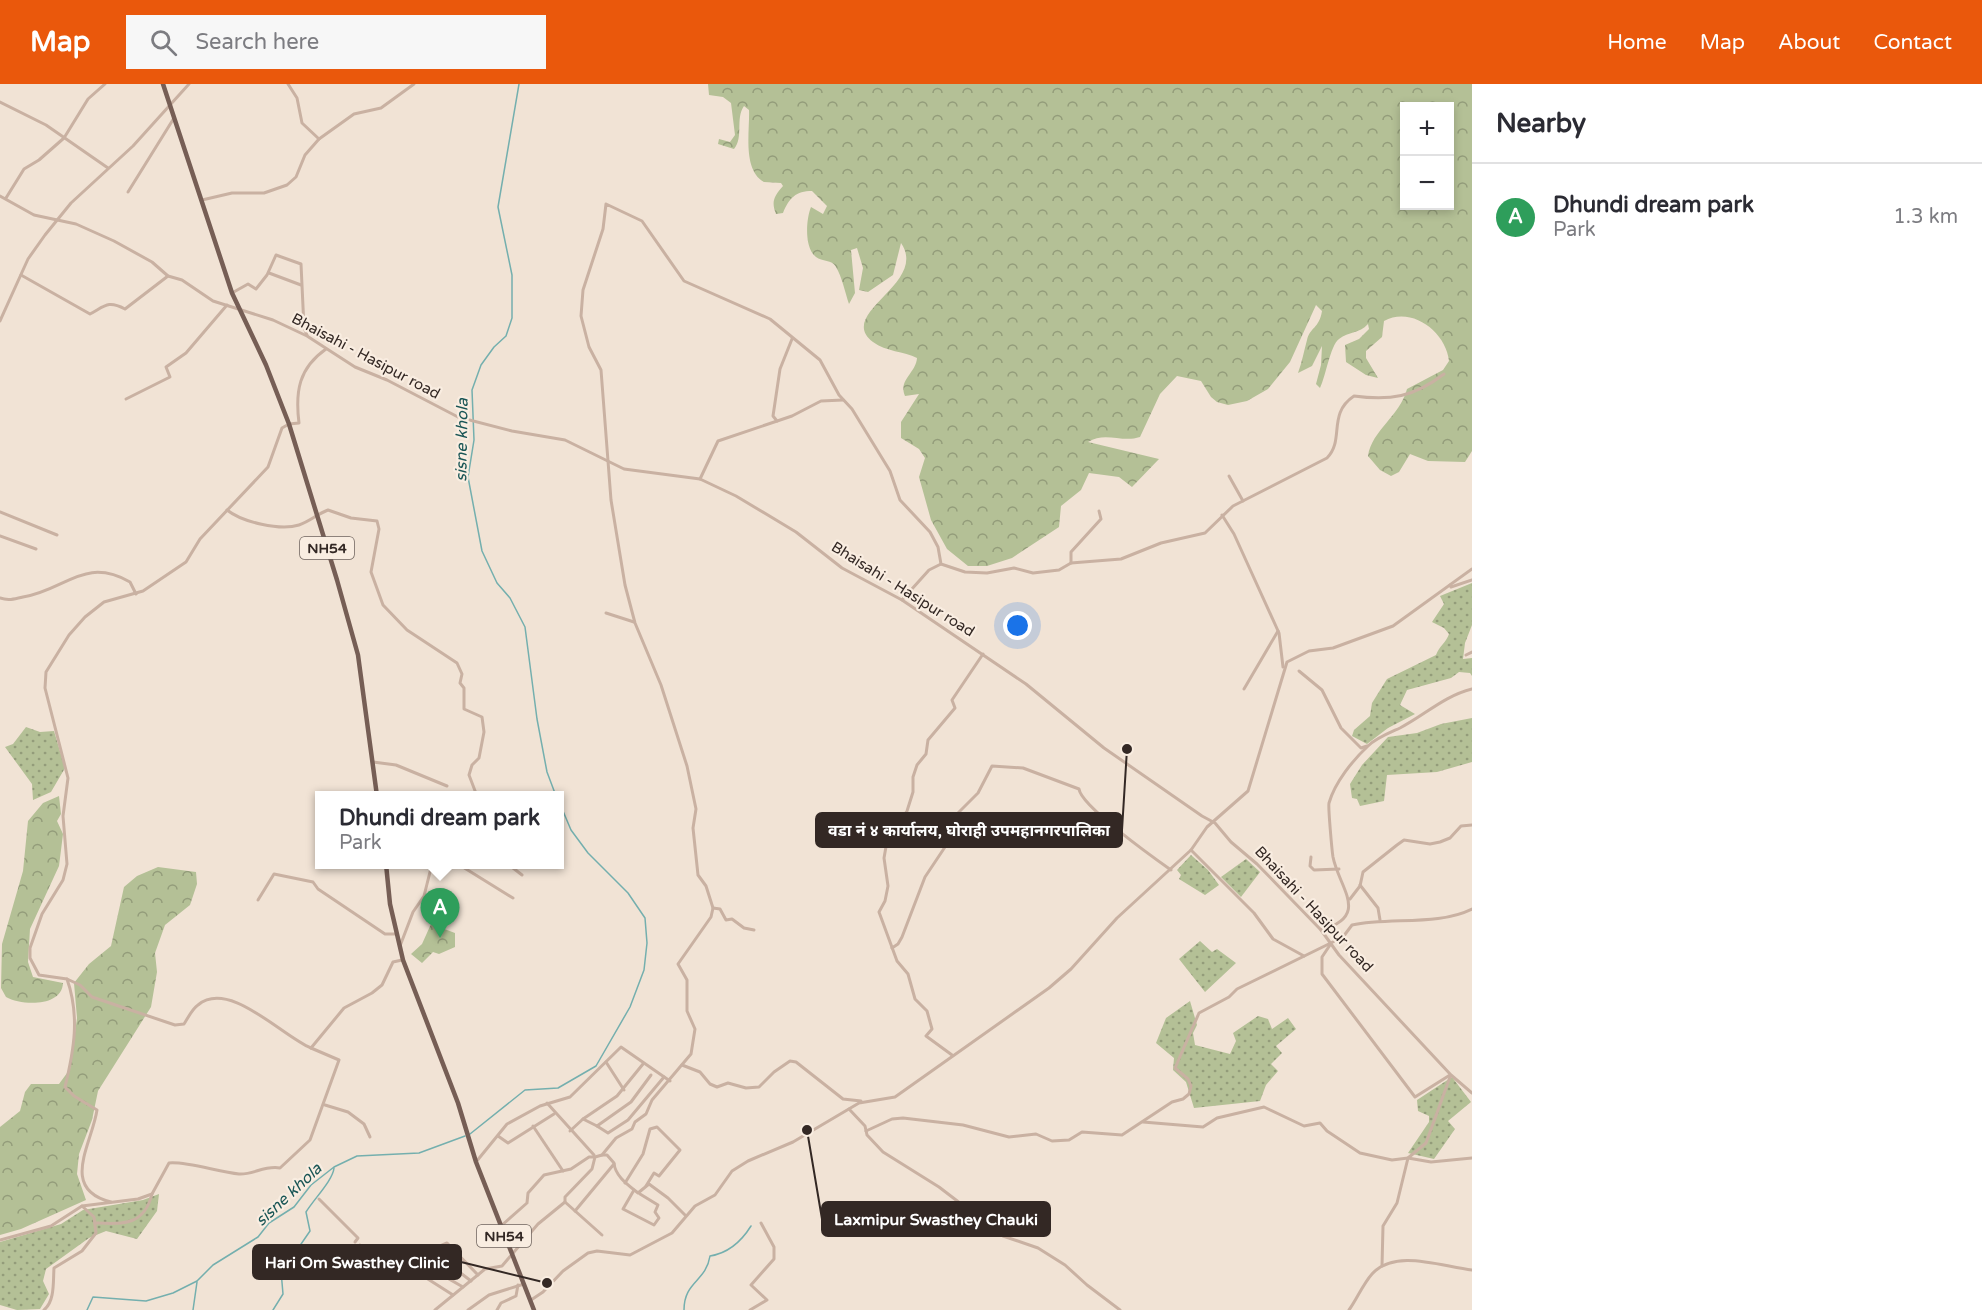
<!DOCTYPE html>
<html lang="en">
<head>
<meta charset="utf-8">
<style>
	:root { --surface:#fff; --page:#f7f7f7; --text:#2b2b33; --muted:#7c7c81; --line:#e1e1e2; --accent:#ea580c }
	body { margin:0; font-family:"Varela Round","Noto Sans Devanagari",sans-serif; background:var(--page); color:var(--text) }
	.controls { position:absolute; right:18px; top:18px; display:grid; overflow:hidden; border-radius:0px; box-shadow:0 3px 9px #0003 }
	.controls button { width:54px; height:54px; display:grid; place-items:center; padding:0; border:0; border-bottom:2px solid var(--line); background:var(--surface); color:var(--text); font:30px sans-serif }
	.you { position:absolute; left:1018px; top:542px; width:21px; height:21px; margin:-15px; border:4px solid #fff; border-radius:50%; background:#1a73e8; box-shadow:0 0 0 9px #1a73e833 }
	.badge { display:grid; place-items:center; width:39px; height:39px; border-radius:50%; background:var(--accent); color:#fff; font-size:20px; font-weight:700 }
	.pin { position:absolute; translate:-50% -50px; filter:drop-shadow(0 2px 3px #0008) }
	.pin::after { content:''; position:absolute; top:32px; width:21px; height:18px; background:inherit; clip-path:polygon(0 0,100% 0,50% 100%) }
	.popup { position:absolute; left:315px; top:707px; width:249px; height:78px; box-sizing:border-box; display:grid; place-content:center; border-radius:0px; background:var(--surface); filter:drop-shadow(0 2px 4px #0005); font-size:20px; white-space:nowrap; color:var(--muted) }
	.popup b { font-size:22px; color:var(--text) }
	.popup::after { content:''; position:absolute; left:50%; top:100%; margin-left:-12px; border:12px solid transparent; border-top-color:var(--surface) }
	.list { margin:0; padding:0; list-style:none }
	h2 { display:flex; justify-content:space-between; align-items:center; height:78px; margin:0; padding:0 24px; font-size:26px }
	h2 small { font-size:20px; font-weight:400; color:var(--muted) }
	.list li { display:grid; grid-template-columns:39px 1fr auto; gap:18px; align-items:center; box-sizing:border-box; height:108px; padding:0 24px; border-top:2px solid var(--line) }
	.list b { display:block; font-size:22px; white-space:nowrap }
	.list p { margin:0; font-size:20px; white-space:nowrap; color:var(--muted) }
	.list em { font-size:20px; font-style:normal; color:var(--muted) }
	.icon { flex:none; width:33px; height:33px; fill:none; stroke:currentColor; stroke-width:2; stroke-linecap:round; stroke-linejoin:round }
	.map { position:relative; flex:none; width:1472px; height:1226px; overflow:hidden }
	header { display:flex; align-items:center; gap:36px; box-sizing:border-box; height:84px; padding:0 30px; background:var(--accent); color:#fff }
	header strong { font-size:28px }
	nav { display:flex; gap:33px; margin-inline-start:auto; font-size:21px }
	.search { width:420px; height:54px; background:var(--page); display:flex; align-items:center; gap:15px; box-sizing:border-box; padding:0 21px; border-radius:0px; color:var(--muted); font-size:22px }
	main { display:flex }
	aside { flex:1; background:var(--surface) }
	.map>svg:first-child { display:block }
	.grass { fill:url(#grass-dots) }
	.forest { fill:url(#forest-crowns); fill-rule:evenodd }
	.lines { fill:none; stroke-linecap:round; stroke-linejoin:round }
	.stream { stroke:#74afae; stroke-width:1.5 }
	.minor { stroke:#c9b1a2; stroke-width:3 }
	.primary { stroke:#765e55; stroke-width:4.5 }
	.labels { text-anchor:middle; stroke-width:4.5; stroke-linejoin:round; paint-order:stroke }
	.shield { fill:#f9ede1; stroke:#6e635d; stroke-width:1.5 }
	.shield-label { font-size:14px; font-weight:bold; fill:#332824 }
	.street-label { font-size:15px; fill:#332824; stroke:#f9ede1 }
	.water-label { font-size:16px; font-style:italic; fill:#195555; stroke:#f9ede1 }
	.leader { fill:none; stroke:#332824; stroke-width:2 }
	.callout-dot { fill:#332824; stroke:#f9ede1; stroke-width:2 }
	.callout { fill:#332824; stroke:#332824; stroke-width:2 }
	.callout-label { font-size:16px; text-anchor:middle; font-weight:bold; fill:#fff }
</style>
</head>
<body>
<header>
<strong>Map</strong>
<div class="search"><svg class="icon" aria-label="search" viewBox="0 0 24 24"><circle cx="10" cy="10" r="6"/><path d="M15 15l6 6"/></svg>Search here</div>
<nav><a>Home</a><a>Map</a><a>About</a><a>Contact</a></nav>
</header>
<main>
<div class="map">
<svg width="1472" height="1226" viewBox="0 0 1472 1226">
	<defs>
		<pattern id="grass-dots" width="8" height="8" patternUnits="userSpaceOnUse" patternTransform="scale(1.5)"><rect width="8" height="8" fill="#b4c096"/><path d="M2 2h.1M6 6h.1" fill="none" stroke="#939c7a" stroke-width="1.8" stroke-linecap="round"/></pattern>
		<pattern id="forest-crowns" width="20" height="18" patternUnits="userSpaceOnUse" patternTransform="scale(1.5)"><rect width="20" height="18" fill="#b4c096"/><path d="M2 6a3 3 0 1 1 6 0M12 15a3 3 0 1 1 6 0" fill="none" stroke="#939c7a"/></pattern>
	</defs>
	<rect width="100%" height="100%" fill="#f1e3d5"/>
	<g class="grass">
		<path d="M1472,499V541L1465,559L1463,575L1472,574V592L1470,589L1459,588L1451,594L1407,606L1400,621L1415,630L1388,644L1367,660L1352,652L1354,646L1370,632L1372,619L1387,595L1436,571C1439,562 1446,559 1449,550L1444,544L1432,538L1444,520L1440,512Z"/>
		<path d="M1472,634V678L1437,688L1387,691L1384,717L1360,722L1357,715L1352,714L1350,700L1362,681L1388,653L1417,649L1441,640Z"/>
		<path d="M26,643L40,648L54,647L65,684L51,708L33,716L32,700L5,663L13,660Z"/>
		<path d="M1191,771L1208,786L1219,801L1205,811L1179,795L1181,791L1177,786Z"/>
		<path d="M1246,775L1260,788L1241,813L1221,793Z"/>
		<path d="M1200,857L1212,868L1217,865L1236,879L1205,908L1179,875Z"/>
		<path d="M1190,917L1197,941L1193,949L1195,961L1230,970L1236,957L1233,949L1258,932L1268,935L1272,945L1288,934L1296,945L1276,962L1282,969L1271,980L1278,987L1266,1001L1260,1017L1194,1024L1186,998L1173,986L1174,974L1156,959L1166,934Z"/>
		<path d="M1452,993L1471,1018L1448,1037L1455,1045L1434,1075L1408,1069L1429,1038V1032L1418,1027L1417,1016Z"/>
		<path d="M159,1110L157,1127L137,1155L106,1147L89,1154L46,1185L43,1197L49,1210L40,1225L17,1226L0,1221V1158L61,1140L83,1126L143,1116Z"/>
	</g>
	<g class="forest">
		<path d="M708,0H1472V367L1465,378L1428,377L1410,370L1399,388L1391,392L1380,386L1368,372C1372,346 1400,332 1407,305L1443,286L1449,277C1446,248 1412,222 1384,237L1382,253L1366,267V274L1378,294L1366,291L1346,278L1345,261L1359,255L1369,245L1368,240C1359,250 1349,247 1339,255C1330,262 1326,292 1320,304L1316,300L1321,281L1322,262L1312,282L1298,289C1302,278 1304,267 1307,256C1310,243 1319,245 1322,227L1316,221L1290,278L1268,305L1247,317L1228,321L1217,318L1211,313L1201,297L1177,292L1160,310L1140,353C1122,359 1105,347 1088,358L1159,375L1132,403L1119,393L1089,389L1081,406L1061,422L1059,443L1012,474L987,482H968L947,465L931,436L919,393L925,374L919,365L901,354V338L919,310L905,312C898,296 916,289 917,274C904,267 886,268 873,258C835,229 929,200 901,159L893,191L868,208L859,206L863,184L857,164L851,166L855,209L849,220C845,208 842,193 836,183C832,175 822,178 816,173C804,164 806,135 811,123L823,130L827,122L812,107C796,107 789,114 783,129L776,130C771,118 774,112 783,102L781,99L764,98C742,86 750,46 749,26L744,22C735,35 744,53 734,65L718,60L719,55L730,58L735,51L731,19L723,13L709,11ZM1404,22H1450V122H1404Z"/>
		<path d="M59,712L61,730L57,737L63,750L59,782L30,845L28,878L33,893L63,899C62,923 22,922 6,913L1,904L2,860L23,787L28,737L43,719Z"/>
		<path d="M158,783L196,788L197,800L190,821L165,841L155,869L157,888L151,923L98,1007L92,1036L79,1070L77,1090L86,1116L21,1145L0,1151V1043L20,1027L25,1008L31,1000H59L70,985L77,934L74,899L89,880L111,862L124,803L137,792Z"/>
		<path d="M431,840L455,849V863L439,870L433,868L422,879L411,870L422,860Z"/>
	</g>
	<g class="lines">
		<g class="stream">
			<path d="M519,0L498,123L512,191V234L506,252L494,263L481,281L472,306L474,356L468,393L482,467L497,499L510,514L525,543L537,635L547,688L556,712"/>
			<path d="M470,1050L525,1006L558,1004L596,982L630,923L644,886L647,859L645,834L628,809L588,769L571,746L560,720"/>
			<path d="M87,1226L93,1213L146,1217L173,1209L197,1197L213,1181L258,1153L269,1139L294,1123L311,1101L334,1083L357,1072L419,1069L465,1052"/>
			<path d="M193,1226L197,1198"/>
			<path d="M273,1226L283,1210L281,1187L296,1176L299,1163L310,1147L306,1128C314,1115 333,1096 334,1084"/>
			<path d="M684,1226C684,1197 706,1198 710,1172C729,1169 741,1158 751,1142"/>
		</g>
		<g class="minor">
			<path d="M288,0L297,14L302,39L319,55"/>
			<path d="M0,18L46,41L108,84"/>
			<path d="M128,108L174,34"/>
			<path d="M0,112L34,131L76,140L114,157L152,178L168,192L182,196L213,217L273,236L307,252L355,283L387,296L458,333L512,347L565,356L624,385L700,395L736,412L796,448L842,484L902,516L1026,600L1104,664L1202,732L1215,739L1231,758L1257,780L1321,846L1339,871L1451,991L1472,1009"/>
			<path d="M6,114L24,85L39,76L64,54L88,15L105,0"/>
			<path d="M202,116L232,109H264L287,101L296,93L305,71L319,55L354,30L381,24L414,0"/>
			<path d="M269,189L301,201"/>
			<path d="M21,191L90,230C105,222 108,216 125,225L168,192"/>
			<path d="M232,209L248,200L256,205L267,191L276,171L301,180L304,244L307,251"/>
			<path d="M0,237L28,175L45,151L71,119L133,62L189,0"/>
			<path d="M126,315L170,293L166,283L186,269L227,221"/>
			<path d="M777,337L773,332L780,285L792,255"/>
			<path d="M1229,392L1243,417"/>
			<path d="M700,395L718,357L792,332L821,317L843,316"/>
			<path d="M227,426C242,438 280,447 299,441C311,437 317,430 328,426L351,434L377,437L379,445L371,488L383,521L407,546L457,579L462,590L460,599L464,604V625L482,633L484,648L479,674L472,681L469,691L477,712"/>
			<path d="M0,428L57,451"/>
			<path d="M1222,431L1234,450L1279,549L1283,583"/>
			<path d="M0,452L36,465"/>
			<path d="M1071,479V468L1101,435L1099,427"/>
			<path d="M1450,501L1451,503L1472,496"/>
			<path d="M0,514C8,517 15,515 23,513C66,506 84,472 130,498L136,510"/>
			<path d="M902,516L929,486L941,480"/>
			<path d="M606,529L634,538"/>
			<path d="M1466,571L1472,568"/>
			<path d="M1299,587L1322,606L1341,644L1361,664L1367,662"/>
			<path d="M1244,605L1278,547"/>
			<path d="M373,678L396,681L447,702"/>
			<path d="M1191,766L1254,829L1273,855L1304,872"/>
			<path d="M1311,773L1310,782L1314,786L1339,785"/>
			<path d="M458,780L513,814"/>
			<path d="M508,780L522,791"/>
			<path d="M1360,801L1378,824L1380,836"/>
			<path d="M1350,815L1360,802L1363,788L1397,761L1404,756L1430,760L1440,758L1450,754L1461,742L1472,741"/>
			<path d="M258,816L274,790L313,798L318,805L385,850H397"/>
			<path d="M713,824L720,825L726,836L732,835L744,844L754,846"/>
			<path d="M1321,846C1371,832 1339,804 1333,773C1332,767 1328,723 1329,719C1335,698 1353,676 1368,662C1376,654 1389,649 1400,644C1425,631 1444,612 1472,605"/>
			<path d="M1330,861L1322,873V890L1415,1013L1450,991"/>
			<path d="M400,862L413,828L424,812L432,780"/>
			<path d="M892,864L898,860L902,853L925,793L947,760L953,734L978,709L992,682L1023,684L1079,705C1081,722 1154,774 1171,786"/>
			<path d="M67,895L80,901L92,913L175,941L184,940C188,934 192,925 198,921C229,895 282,952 311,964L344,924L372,909L382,901L393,878L402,876"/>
			<path d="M952,971L926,952L932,945L927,927L915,915L908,890L897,877L879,828L885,817L888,802L884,774L887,757L907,727L913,708V693L917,681L926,670L928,656L955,624L952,616L983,570"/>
			<path d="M606,978L624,1006"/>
			<path d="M682,981L700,988L710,1000L717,1003L728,999L746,1004L759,1003L774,988L790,977L796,978L843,1015L861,1017"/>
			<path d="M547,1019L594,1071"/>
			<path d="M325,1021L348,1028L364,1040L370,1053"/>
			<path d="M849,1025L865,1042L867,1051L883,1068L939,1103L1003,1152L1038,1164L1065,1181L1087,1201L1120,1226"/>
			<path d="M583,1035L597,1042L631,1018L651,991"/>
			<path d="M1143,1038L1203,1043L1217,1034L1264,1023L1304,1042L1320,1039L1327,1047L1360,1069L1392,1076L1408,1074L1431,1078L1472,1074"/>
			<path d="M533,1042L563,1087"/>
			<path d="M597,1042L608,1049L628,1036L664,993"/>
			<path d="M570,1047L583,1035L617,1012L643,980"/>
			<path d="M866,1047L892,1035L903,1034L963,1041L1009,1053L1036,1050L1052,1057L1069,1056L1082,1048L1122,1051L1172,1018L1183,1015L1189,1010L1191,1002L1188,995L1175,984L1199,929L1229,913L1237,905L1343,853L1352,841C1390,833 1438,842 1472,825"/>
			<path d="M498,1052L508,1059L554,1030"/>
			<path d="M602,1071H607L614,1079C615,1092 628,1101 638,1109L649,1100L668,1114L685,1131"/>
			<path d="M476,1078L507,1040L540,1022L570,1013L621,963L670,997"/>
			<path d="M625,1099L643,1070L650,1045L657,1043L680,1066L659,1092L654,1089L646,1102"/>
			<path d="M634,1106L623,1125L654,1141L659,1134L655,1128L658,1121L640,1110"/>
			<path d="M319,1115L358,1154L355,1158"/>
			<path d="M111,1118C59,1105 92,1060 97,1026L74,1012L65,1003C74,966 80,932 67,895L39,891L30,874V864L42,830L63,796L67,780L63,732L68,694L45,604L46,588L69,551L85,533L104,518L143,507L186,478L200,455L268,383L282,344L289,340L299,339C295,307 299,284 326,265"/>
			<path d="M565,1118L602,1151"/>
			<path d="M575,1127L614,1080"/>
			<path d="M95,1139C123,1140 144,1142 152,1110"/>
			<path d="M501,1142L527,1119L528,1109L544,1091L571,1085L589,1073H595"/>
			<path d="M0,1156L51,1142L82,1122L138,1115L152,1110L169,1079C185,1077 219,1088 239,1090C253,1091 265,1081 280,1084L310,1056L339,976L311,964"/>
			<path d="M360,1161L409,1183L453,1211"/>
			<path d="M440,1162L447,1159L478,1191"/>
			<path d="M1382,1182L1383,1142L1397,1119L1408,1074L1426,1059L1450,993"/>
			<path d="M463,1203L421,1179L431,1166L471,1197"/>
			<path d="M531,1216L543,1208L563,1187L588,1169L597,1167L630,1171L672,1149L695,1122L715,1111L732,1087L748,1077L793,1058L859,1019L895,1013L1049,904L1071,885L1117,834L1191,766L1207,743L1248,707L1287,578L1309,567L1333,564L1393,542L1472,485"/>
			<path d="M44,1226C55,1217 53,1198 54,1184L82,1167L96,1149L94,1133L82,1122"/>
			<path d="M435,1226L485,1185L502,1182L538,1140L565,1118V1113L592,1085L595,1073L602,1071L616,1054L632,1045L635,1038L646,1030L652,1016L691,970L695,945L687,927V896L678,880L711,833L713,824L706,802L698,791L693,744L696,725L687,682L661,601L635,539L625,501L611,416L601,286L589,263L581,232L583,206L603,145L606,120L642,137L684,197L770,235L820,276L839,311L852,325L890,387L900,416L930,448L938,463L941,480L965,488L987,489L1014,484L1033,489L1059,486L1071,479L1121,475L1161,459L1205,449L1233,422L1327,374C1345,356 1327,330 1354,312C1390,317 1414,313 1444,290"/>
			<path d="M468,1226L489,1211L524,1200"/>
			<path d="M497,1226L501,1219L516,1212L518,1201"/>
			<path d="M750,1226L767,1216L751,1201L774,1175V1163L761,1139"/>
			<path d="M1349,1226C1357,1215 1363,1200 1372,1190C1395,1164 1443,1183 1472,1186"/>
		</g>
		<g class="primary">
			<path d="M163,0L232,209L266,281L289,340L337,496L358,571L377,712"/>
			<path d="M386,780L390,820L403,876L458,1019L476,1078L534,1226"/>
		</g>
	</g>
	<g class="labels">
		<g class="shield">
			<rect x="300" y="453" width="54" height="22" rx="4.5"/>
			<rect x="477" y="1141" width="54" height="22" rx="4.5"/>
		</g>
		<g class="shield-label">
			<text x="327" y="469">NH54</text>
			<text x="504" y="1157">NH54</text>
		</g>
		<g class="street-label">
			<text transform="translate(366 272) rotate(28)" y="5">Bhaisahi - Hasipur road</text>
			<text transform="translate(903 505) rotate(32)" y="5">Bhaisahi - Hasipur road</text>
			<text transform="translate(1314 825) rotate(47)" y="5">Bhaisahi - Hasipur road</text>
		</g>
		<g class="water-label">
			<text transform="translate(461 356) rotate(-89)" y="6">sisne khola</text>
			<text transform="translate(288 1110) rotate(-43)" y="6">sisne khola</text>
		</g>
	</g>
	<path class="leader" d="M1127 665L1122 746M807 1046L822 1135M547 1199L461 1178"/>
	<g class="callout-dot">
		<circle cx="1127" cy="665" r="6"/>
		<circle cx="807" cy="1046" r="6"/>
		<circle cx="547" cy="1199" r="6"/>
	</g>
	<g class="callout">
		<rect x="816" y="729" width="306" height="34" rx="6"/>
		<rect x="822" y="1118" width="228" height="34" rx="6"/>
		<rect x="253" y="1161" width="208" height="34" rx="6"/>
	</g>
	<g class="callout-label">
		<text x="969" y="752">वडा नं ४ कार्यालय, घोराही उपमहानगरपालिका</text>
		<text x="936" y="1141">Laxmipur Swasthey Chauki</text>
		<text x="357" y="1184">Hari Om Swasthey Clinic</text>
	</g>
</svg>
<div class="controls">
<button>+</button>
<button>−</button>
</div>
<div class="you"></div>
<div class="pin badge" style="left:440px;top:854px;background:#2e9e5b">A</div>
<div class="popup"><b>Dhundi dream park</b>Park</div>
</div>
<aside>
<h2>Nearby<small></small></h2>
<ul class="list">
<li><span class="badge" style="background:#2e9e5b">A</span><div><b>Dhundi dream park</b><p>Park</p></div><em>1.3 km</em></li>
</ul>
</aside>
</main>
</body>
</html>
